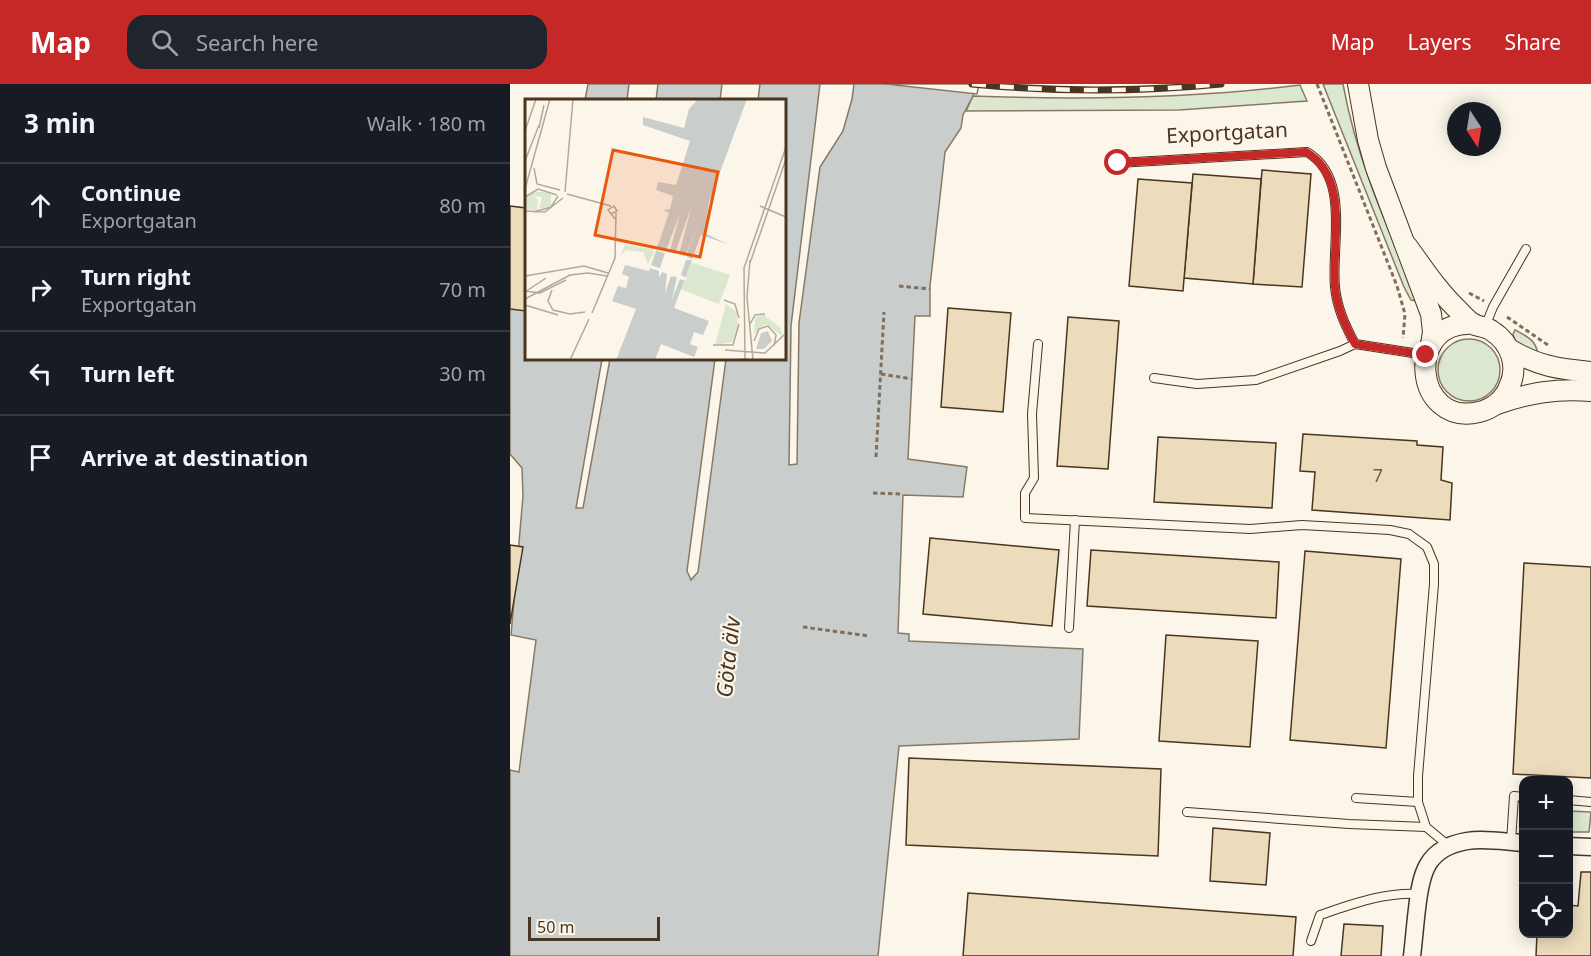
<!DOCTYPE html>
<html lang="en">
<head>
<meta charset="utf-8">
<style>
	:root { --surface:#171b24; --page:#20242c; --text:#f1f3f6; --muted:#9ea1a6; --line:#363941; --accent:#c62828 }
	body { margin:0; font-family:"Noto Sans",sans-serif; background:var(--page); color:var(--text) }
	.controls { position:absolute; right:18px; bottom:18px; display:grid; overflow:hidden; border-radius:12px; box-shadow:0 3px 15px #0003 }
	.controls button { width:54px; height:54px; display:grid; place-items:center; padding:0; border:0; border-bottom:2px solid var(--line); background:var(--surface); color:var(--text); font:30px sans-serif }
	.compass { position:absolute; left:937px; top:18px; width:54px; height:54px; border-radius:50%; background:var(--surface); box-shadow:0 3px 15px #0003; rotate:168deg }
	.scale { position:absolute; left:18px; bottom:15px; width:132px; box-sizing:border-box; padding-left:6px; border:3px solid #4a3520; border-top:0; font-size:16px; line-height:21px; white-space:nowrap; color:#4a3520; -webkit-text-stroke:4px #fbf6e9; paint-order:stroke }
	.stop { position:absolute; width:18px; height:18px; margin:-14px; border:4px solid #c62828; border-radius:50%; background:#fff }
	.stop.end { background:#c62828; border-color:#fff; box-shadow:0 2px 6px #0008 }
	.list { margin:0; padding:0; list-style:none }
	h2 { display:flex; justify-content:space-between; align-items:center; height:78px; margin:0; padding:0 24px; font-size:26px }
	h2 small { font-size:20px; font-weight:400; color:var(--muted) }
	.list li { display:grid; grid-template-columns:39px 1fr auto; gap:18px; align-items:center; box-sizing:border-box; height:84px; padding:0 24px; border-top:2px solid var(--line) }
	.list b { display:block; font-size:22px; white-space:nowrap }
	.list p { margin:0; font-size:20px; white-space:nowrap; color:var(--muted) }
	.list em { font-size:20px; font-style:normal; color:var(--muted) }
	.icon { flex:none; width:33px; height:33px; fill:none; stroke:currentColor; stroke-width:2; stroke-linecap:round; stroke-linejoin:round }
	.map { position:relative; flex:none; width:1081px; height:872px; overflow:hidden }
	header { display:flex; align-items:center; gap:36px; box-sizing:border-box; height:84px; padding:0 30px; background:var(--accent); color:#fff }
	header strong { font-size:28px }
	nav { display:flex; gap:33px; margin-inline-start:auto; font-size:21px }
	.search { width:420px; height:54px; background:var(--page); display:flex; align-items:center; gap:15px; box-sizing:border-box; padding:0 21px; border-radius:18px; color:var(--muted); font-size:22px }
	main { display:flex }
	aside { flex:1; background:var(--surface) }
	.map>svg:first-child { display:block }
	.green { fill:#dce7d0; stroke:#887966; stroke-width:1.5 }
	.water { fill:#c9cecd; stroke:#887966; stroke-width:1.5 }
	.pier { fill:#fbf6e9; stroke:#887966; stroke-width:1.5 }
	.building { fill:#ecdcbc; stroke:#4a3520; stroke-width:1.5 }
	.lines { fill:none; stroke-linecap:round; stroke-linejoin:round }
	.service-casing { stroke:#4a3520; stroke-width:10 }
	.minor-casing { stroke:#4a3520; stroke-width:19 }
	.tertiary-casing { stroke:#4a3520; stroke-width:22 }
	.path { stroke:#7f6f5c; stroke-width:3; stroke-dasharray:4.5 3; stroke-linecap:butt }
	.service { stroke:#fbf6e9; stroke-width:8 }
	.minor { stroke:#fbf6e9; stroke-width:16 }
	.tertiary { stroke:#fbf6e9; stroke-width:20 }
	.rail-casing { stroke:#4a3520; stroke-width:7 }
	.rail { stroke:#fbf6e9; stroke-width:4.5; stroke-dasharray:14; stroke-linecap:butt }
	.route { stroke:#c62828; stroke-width:8 }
	.labels { text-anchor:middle; stroke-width:4.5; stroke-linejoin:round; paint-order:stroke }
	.number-label { font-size:18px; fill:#725f47 }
	.street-label { font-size:21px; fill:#4a3520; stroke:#fbf6e9 }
	.water-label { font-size:22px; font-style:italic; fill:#4a3520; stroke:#fbf6e9 }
	.inset-road { fill:none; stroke:#b4a999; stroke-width:1.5 }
	.view { fill:#e8590c; fill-opacity:0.15; stroke:#e8590c; stroke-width:3 }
	.inset-edge { fill:none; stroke:#4a3520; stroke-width:3 }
</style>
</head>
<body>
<header>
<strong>Map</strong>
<div class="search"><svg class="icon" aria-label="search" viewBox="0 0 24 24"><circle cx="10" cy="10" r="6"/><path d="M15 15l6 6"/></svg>Search here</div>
<nav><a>Map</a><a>Layers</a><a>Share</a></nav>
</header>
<main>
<aside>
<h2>3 min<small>Walk · 180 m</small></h2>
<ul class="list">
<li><svg class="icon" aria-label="ahead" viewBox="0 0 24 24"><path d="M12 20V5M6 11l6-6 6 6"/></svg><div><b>Continue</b><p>Exportgatan</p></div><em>80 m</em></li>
<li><svg class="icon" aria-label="right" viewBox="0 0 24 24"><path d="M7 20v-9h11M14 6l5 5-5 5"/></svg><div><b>Turn right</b><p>Exportgatan</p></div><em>70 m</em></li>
<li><svg class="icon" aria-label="left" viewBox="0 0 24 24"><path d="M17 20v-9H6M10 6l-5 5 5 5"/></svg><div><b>Turn left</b></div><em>30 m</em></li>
<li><svg class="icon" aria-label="arrive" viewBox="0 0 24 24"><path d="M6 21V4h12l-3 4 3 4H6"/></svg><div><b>Arrive at destination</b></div></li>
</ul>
</aside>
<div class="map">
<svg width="1081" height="872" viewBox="0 0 1081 872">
	<rect width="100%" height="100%" fill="#fbf6e9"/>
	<g class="green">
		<path d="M813,0H833C847,78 878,145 909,217L901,216L894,203Z"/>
		<path d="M790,1L797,17L669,26L456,27L463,12C573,16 681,15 790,1Z"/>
		<path d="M1005,246C1018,253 1028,257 1028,274L1006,260L1003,250Z"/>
		<circle cx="959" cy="286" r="31"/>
		<path d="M1058,727L1081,728L1079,748H1059Z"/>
	</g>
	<path class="water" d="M78,0H466L463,12L453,31L451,44L435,68L420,202V232H405L398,375L457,383L453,413L393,411L388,549L399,550V557L573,565L569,655L389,662L368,872H0V686L9,688L26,556L1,551L13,412L12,384L0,370V219L16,221V274H274V16H75Z"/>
	<g class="pier">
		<path d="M119,0H148L146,16H117Z"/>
		<path d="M212,0H250L248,16H210Z"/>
		<path d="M310,0H344L342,15L333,47L310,83L289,239L287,380L279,381L281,242Z"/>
		<path d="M376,0H469L467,10Z"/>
		<path d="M92,275H100L73,424H66Z"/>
		<path d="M205,275H216L188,488L181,496L177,487Z"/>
	</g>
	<g class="building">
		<path d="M752,86L801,90L792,203L743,200Z"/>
		<path d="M683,90L751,95L743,200L674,194Z"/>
		<path d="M628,95L682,99L673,207L619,202Z"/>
		<path d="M0,122L16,124V227L0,225Z"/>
		<path d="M438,224L501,229L493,328L431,323Z"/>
		<path d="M558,233L609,237L598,385L547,382Z"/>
		<path d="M793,350L907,357V361L933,363L931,396L942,399L940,436L802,426L805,388L790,387Z"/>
		<path d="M648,353L766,359L762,424L644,418Z"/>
		<path d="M420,454L549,466L542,542L413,530Z"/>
		<path d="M0,461L13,463L0,540Z"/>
		<path d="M581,466L769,478L766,534L577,522Z"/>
		<path d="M795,467L891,475L876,664L780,656Z"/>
		<path d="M1014,479L1081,483V694L1003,690Z"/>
		<path d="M656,551L748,557L740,663L649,657Z"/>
		<path d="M399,674L651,685L648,772L396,761Z"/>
		<path d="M703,744L760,749L756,801L700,797Z"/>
		<path d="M1071,788H1081V872H1026L1027,850H1058V821L1068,822Z"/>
		<path d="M458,809L786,833L783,872H453Z"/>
		<path d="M834,840L873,842L871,872H831Z"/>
	</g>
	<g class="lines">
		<g class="service-casing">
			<g id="service">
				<path d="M608,79L797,68C841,94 821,160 825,203C827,224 835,241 845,260"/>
				<path d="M975,243L983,223L1016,165"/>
				<path d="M528,260L522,330L524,394L515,409V434L740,445L792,441L880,446L899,450L917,463L924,480V500L908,692V718L916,743L939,762"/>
				<path d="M644,294L687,300L746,296L830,267L845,260L916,271"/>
				<path d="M559,544L565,436"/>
				<path d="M846,714L908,718"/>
				<path d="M1058,716L1081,718"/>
				<path d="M677,728L839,740L916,743"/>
				<path d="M1001,758L1004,712L1014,713"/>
				<path d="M801,857L810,831C843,820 874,808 909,810"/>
			</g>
		</g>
		<g class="minor-casing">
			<g id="minor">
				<path d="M1058,762L1081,763"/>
				<path d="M902,872C904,856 905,841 907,825C911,789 916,764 957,757C975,754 996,758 1014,759"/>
			</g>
		</g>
		<g class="tertiary-casing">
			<g id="tertiary">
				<path d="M848,0L858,56L866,84L921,230L923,248L921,261"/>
				<path d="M897,162C913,184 928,207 948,226C953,231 959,238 965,241C971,243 977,243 982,247C1001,259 1009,283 999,303C994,316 982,325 969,328C904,344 893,235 964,240"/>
				<path d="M999,265C1028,282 1048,285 1081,288"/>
				<path d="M987,320C1019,309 1047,304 1081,307"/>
			</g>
		</g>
		<g class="path">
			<path d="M807,0L887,202L895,230L893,254"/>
			<path d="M389,202L420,205"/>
			<path d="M959,209L974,217"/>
			<path d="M997,233L1038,261"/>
			<path d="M371,290L402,295"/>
			<path d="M366,373L374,228"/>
			<path d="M363,409L393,410"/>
			<path d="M293,543L359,552"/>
		</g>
		<use href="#service" class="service"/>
		<use href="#minor" class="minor"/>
		<use href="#tertiary" class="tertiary"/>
		<g class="rail-casing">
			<path id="rail" d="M462,0C545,8 628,8 711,0"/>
		</g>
		<use href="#rail" class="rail"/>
	</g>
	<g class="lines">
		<path class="route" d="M608,79L796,68C841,94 821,160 825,203C827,224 835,241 845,260L916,271"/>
	</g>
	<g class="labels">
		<g class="number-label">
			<text x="868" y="398">7</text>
		</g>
		<g class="street-label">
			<text transform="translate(717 49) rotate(-3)" y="7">Exportgatan</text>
		</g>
		<g class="water-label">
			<text transform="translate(218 573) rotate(-84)" y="8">Göta älv</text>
		</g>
	</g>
	<g transform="translate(15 15)">
		<rect width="261" height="261" fill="#fbf6e9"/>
		<path d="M8,92L26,94V107L14,110L17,98L9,97L13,101L12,111L0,110L1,99ZM100,146L128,150L129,154L123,165L118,153L101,151L96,156ZM165,163L205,176L194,205L155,190ZM201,205L212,213L213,231L208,243L190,246ZM239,216L256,229L257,237L241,225L229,235L230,218Z" fill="#dce7d0"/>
		<path d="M173,0H222L184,103L180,134L202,145L176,136L149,209L184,222L178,236L169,233L165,245L173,248L169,258L136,245L130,261H91L111,210L87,202L93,187L101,189L103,181L104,178L97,175L100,166L124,172L144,114L138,111L145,110L148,97L131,91L133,83L151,86L165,42L118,26V18L159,29L164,10ZM243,232L247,242L239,250H231L236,234Z" fill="#c9cecd"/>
		<path d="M167,106L154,155L160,157L177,116L163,151L162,158L169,161H161L156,176L162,179L161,182L155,180L147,200L152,178L146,177L140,194L142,175L137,173L134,179V172L121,168L123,165L135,169L140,154L126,150L127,147L141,151L155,115L145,152L150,154Z" fill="#fbf6e9"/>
		<path class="inset-road" d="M14,29L19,6M0,32L11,0M0,62L14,26M9,69L12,85L35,91M0,90L25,0M40,93L48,0M42,95L86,107M0,98L13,90L32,96M235,107L261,118M0,112L20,113L38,99M9,113L26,108L33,97M86,115L92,112L89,107L83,111L90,120M225,161L222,198L228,261M225,164L261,60M0,177L59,167L83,174M27,191L23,202L28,211L45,215L60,213M0,192L15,194L41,181M0,193L21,179M0,200L45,176L63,174L82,177M199,201L210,205L214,219M0,206L33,216M67,214L90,159L91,114M225,225L230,216L240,215M229,242L234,230L243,227L251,236L249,247M188,246H208L214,225M200,251L240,254L259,236M45,261L64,220M205,261L223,260M220,261L219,169L261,48"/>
		<path class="view" d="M88,51L193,73L175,158L70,136Z"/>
		<rect width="261" height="261" class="inset-edge"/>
	</g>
</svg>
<div class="controls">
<button>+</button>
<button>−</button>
<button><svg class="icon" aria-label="locate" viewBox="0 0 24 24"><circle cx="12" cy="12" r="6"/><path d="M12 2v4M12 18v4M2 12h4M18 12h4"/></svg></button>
</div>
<svg class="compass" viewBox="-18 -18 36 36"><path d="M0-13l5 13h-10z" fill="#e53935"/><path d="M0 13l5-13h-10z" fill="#9ea1a6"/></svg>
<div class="scale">50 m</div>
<div class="stop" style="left:608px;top:79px"></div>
<div class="stop end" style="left:916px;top:271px"></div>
</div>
</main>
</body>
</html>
